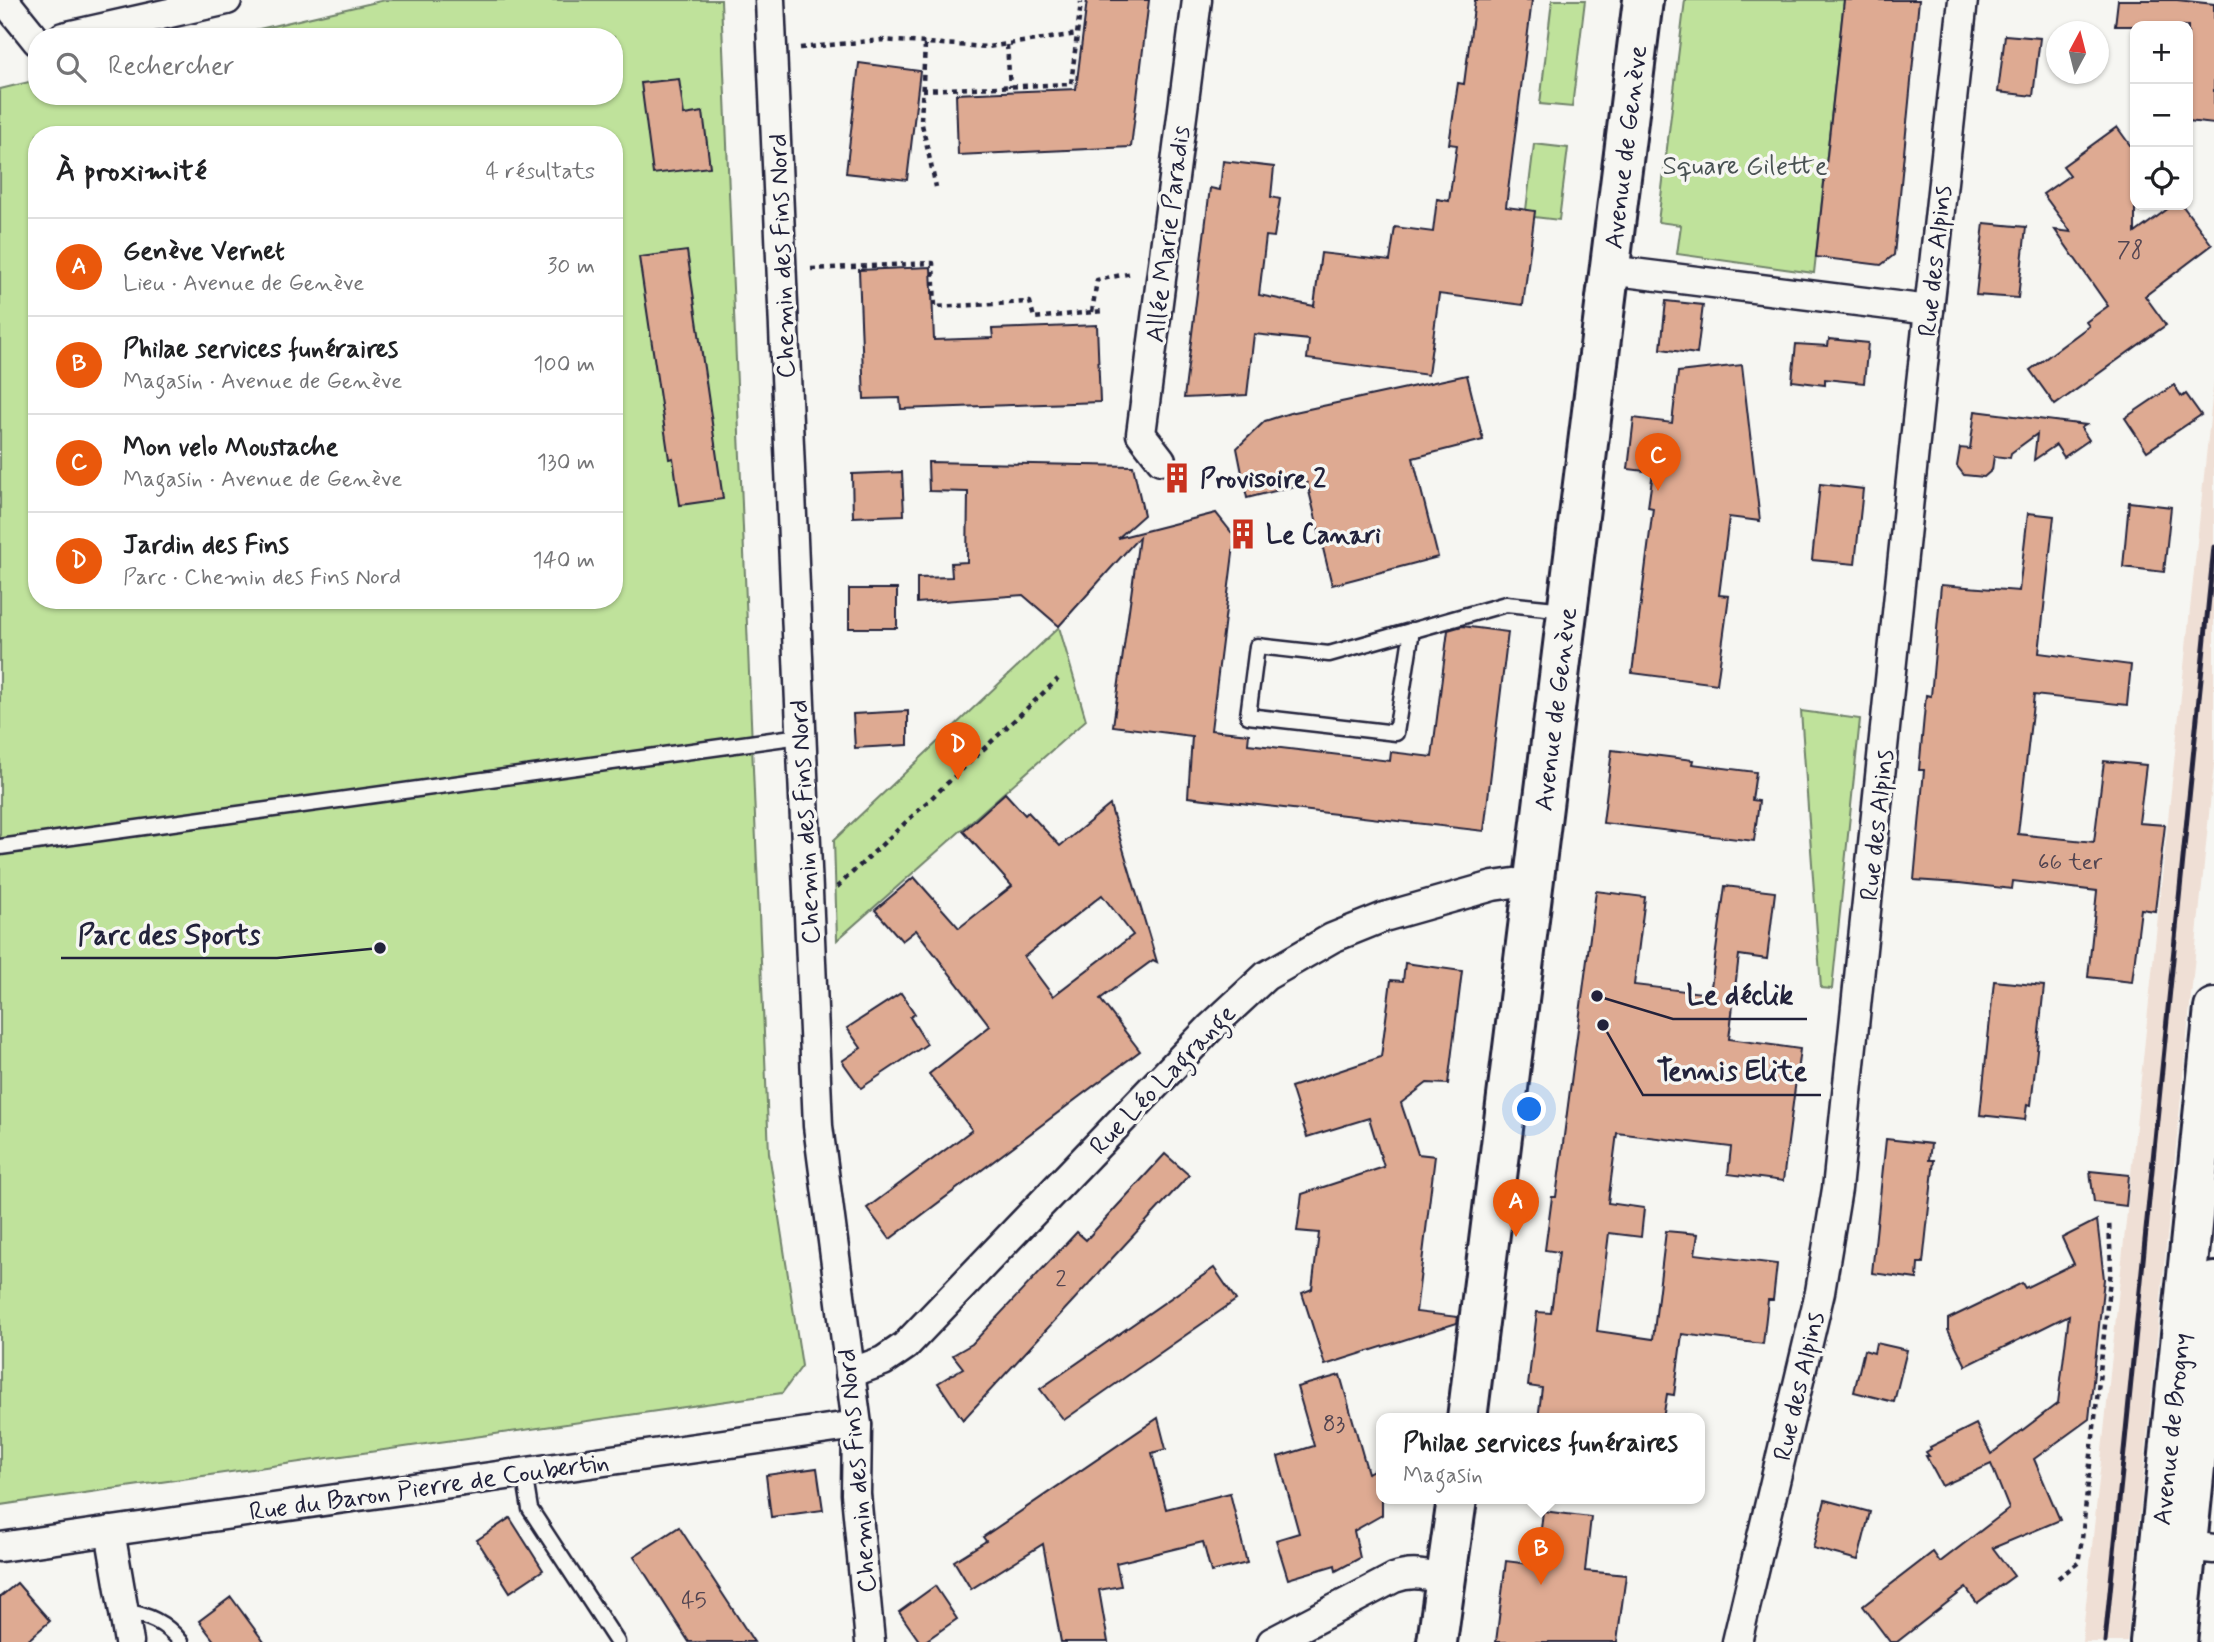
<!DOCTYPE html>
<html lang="fr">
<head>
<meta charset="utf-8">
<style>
	:root { --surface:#fff; --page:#f2f2f2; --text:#202124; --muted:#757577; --line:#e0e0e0; --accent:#ea580c }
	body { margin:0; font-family:Mynerve,sans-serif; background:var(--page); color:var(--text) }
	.controls { position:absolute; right:21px; top:21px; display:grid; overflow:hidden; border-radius:14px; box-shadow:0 2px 5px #0004 }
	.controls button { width:63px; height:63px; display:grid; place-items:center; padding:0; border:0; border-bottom:2px solid var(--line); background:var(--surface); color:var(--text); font:35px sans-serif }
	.compass { position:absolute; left:2046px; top:21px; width:63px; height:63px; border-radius:50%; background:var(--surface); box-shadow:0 2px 5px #0004; rotate:7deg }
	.you { position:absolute; left:1530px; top:1110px; width:24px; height:24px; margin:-18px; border:5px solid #fff; border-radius:50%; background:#1a73e8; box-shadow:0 0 0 10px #1a73e833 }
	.badge { display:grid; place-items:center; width:46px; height:46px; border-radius:50%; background:var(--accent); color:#fff; font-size:23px; font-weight:700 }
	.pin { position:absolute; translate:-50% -58px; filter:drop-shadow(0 2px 4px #0008) }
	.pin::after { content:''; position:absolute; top:37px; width:24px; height:21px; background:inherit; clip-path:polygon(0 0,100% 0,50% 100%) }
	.popup { position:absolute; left:1376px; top:1413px; width:329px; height:91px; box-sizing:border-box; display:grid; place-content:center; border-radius:14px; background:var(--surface); filter:drop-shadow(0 2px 5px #0005); font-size:23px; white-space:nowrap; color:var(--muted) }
	.popup b { font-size:26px; color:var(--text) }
	.popup::after { content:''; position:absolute; left:50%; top:100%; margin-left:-14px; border:14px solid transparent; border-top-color:var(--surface) }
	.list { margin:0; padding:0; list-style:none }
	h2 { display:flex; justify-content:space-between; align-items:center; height:91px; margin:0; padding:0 28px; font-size:30px }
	h2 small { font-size:23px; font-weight:400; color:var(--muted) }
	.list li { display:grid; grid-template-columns:46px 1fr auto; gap:21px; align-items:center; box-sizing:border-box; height:98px; padding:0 28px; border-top:2px solid var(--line) }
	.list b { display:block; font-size:26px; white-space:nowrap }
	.list p { margin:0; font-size:23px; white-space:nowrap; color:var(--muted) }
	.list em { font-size:23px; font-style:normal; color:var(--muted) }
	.icon { flex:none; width:38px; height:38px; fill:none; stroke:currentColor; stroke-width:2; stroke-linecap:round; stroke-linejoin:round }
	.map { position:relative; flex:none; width:2214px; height:1642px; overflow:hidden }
	.search { position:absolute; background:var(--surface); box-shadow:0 2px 5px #0004; left:28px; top:28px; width:595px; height:77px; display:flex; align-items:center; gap:18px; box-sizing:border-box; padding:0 24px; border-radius:28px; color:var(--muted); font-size:26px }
	.panel { position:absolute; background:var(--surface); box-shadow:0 2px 5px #0004; left:28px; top:126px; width:595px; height:483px; border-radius:28px }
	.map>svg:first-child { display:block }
	.built { fill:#efdfd5 }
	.green { fill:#bfe29b; stroke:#70826b; stroke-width:2; fill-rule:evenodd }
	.building { fill:#deaa92; stroke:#22223b; stroke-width:2; fill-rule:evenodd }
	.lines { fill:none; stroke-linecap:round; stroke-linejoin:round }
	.lane-casing { stroke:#22223b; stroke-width:19 }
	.street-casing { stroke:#22223b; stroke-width:33 }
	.secondary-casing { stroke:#22223b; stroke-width:44 }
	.primary-casing { stroke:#22223b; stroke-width:44 }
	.path { stroke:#22223b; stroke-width:4.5; stroke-dasharray:5 5; stroke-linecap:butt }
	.lane { stroke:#f6f6f2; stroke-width:14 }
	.street { stroke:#f6f6f2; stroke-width:28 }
	.secondary { stroke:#f6f6f2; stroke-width:38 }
	.primary { stroke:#f6f6f2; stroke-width:38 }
	.rail { stroke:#22223b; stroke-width:5 }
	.labels { text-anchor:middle; stroke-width:7; stroke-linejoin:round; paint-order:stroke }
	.number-label { font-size:23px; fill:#514451 }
	.street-label { font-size:26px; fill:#22223b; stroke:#f6f6f2 }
	.park-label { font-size:26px; fill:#495253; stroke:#f6f6f2 }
	.poi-label { font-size:26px; font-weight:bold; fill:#22223b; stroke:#f6f6f2; text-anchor:start }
	.leader { fill:none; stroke:#22223b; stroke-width:2.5 }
	.callout-dot { fill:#22223b; stroke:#f6f6f2; stroke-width:2.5 }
	.callout-label { font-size:28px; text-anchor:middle; font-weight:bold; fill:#22223b; stroke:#f6f6f2; stroke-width:7; stroke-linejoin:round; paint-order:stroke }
</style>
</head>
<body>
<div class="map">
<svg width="2214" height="1642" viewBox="0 0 2214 1642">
	<rect width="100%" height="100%" fill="#f6f6f2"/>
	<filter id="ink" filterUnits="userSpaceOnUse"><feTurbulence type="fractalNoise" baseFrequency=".0143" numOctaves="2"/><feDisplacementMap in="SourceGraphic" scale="14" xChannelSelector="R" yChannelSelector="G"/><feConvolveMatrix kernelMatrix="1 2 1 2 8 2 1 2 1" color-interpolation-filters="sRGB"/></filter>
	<g filter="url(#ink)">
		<path class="built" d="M2214,380V764L2127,1642H2082Z"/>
		<g class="green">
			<path d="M385,0H721L769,1153L802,1366L782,1393L0,1505V89L37,80V96H614V37H225ZM37,135H614V600H37Z"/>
			<path d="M1552,0H1585L1572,107L1540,104Z"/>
			<path d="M1685,0H1844L1814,273L1677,254L1681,225L1658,222Z"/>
			<path d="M1534,144L1568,148L1559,220L1534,217L1526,210Z"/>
			<path d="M1059,627L1086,720L837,940L834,840Z"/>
			<path d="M1801,711L1860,719L1832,989L1821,988Z"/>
		</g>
		<g class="building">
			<path d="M1087,0H1149L1131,147L958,155L956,94L1076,89Z"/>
			<path d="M1475,0H1532L1506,207L1535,211L1523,305L1439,294L1428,375L1307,359L1309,340L1254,334L1247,395L1184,398L1210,188L1220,190L1223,161L1274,167L1271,197L1280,199L1274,237L1266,236L1259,295L1314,306L1321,253L1390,261L1395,227L1433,232L1437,199L1449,201L1457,145L1449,144L1458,83L1464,84Z"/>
			<path d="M1844,0H1919L1894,255L1881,265L1816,257Z"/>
			<path d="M2118,0H2177L2214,4V124L2188,121V26H2115Z"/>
			<path d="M2005,35L2040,38L2033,96L1998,92Z"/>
			<path d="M859,63L920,71L907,180L846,173Z"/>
			<path d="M679,79L684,115L703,112L710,167L653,174L641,83Z"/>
			<path d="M2117,127L2135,152V233L2173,205H2182L2212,245L2145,296L2166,325L2055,405L2030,370L2089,326L2086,322L2108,306L2055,230L2071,232L2043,194L2070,175L2063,166Z"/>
			<path d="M1984,223L2026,227L2018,298L1976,295Z"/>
			<path d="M687,251L723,499L680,505L673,458L669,459L639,257Z"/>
			<path d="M931,267L934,340L993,338L992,329L1097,325L1100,402L901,409L900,398L864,399L859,270Z"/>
			<path d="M1666,301L1703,305L1697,354L1661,349Z"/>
			<path d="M1829,339L1868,343L1864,383L1825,379V385L1792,381L1796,344L1828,346Z"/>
			<path d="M1742,365L1760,521L1729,517L1719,595L1729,596L1717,684L1632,673L1653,508L1648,507L1653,472L1628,469L1634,418L1672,423L1678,372Z"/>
			<path d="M1467,375L1483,440L1413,458L1438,557L1332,585L1307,483L1247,498L1237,448L1265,421L1290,413Z"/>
			<path d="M2174,385L2182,397L2186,394L2201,415L2147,451L2125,418Z"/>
			<path d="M1975,411L2086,425L2081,428L2089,440L2064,457L2056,445L2034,460L2037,434L2011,453L2010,458L1994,456L1992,470L1984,477L1964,475L1957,466L1960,448L1970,449Z"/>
			<path d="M928,462L1133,466L1144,515L1118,538L1216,513L1235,537L1211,730L1249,734L1248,744L1390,761L1391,752L1432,757L1448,630L1462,626L1508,632L1484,831L1188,797L1192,736L1113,726L1139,537L1059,626L1023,595L917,603V578L952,577L951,563L967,562L968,492L929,491Z"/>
			<path d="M902,472L904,515L853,517L852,474Z"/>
			<path d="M1820,484L1863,489L1855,564L1812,560Z"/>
			<path d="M2129,502L2171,507L2164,572L2123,567Z"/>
			<path d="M2028,513L2054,516L2039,653L2131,665L2127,705L2034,695L2018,834L2094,842L2104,761L2146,765L2139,823L2165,825L2155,911L2141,909L2132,982L2088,977L2097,891L2013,881L2012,889L1959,883L1914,880L1924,770H1919L1926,695L1931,696L1941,585L2019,591Z"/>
			<rect x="849" y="589" width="48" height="39"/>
			<path d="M908,711V745L855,748L853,714Z"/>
			<path d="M1612,750L1693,760L1692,764L1756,772L1752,800L1759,801L1754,841L1603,823Z"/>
			<path d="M1005,793L1025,815L1028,812L1060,846L1110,805L1157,962L1153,960L1100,999L1140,1051L890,1239L867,1208L972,1130L929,1074L990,1026L916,930L902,941L875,910L914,877L959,928L1012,886L963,831ZM1102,895L1133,935L1053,996L1024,957Z"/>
			<path d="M1725,886L1775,892L1767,959L1739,955L1729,1039L1800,1049L1783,1181L1728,1174L1731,1147L1617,1133L1608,1203L1644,1208L1641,1237L1609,1233L1597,1331L1653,1339L1666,1231L1698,1234L1695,1254L1777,1264L1773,1300H1768L1763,1344L1682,1334L1674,1395L1667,1394L1663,1419H1538L1542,1388L1528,1386L1537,1312L1551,1313L1559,1252L1545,1250L1552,1197H1556L1596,891L1645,897L1634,985L1710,994Z"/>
			<path d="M1405,963L1462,971L1448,1084L1427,1083L1401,1103L1418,1154L1435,1156L1416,1312L1458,1317L1457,1323L1325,1365L1302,1293L1312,1289L1319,1233L1297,1231L1302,1194L1384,1167L1369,1118L1307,1137L1291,1087L1381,1057L1391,980L1403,981Z"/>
			<path d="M1994,981L2044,986L2031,1105L2027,1104L2025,1120L1980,1115Z"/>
			<path d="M901,993L915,1014L910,1017L927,1044L861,1088L842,1061L861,1048L847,1028Z"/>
			<path d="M1886,1139L1931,1144L1929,1160H1934L1923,1263H1918L1917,1279L1872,1273Z"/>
			<path d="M1165,1154L1189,1175L963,1420L938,1383L963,1368L953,1355L972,1344L1077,1232L1086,1240Z"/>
			<path d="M2090,1171L2129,1175L2126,1206L2094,1202Z"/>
			<path d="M2097,1220L2104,1279L2089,1419L2034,1459L2060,1520L1993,1548L2014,1576L1977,1603L1966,1588L1897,1642H1890L1863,1606L1933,1552L1940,1562L2009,1509L1991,1464L1942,1486L1926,1456H1929L1926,1452L1931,1449L1930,1447L1976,1424L1991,1454L2058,1403L2069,1315L1966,1366L1948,1330V1319L2022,1283L2025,1288L2074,1264L2062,1238Z"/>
			<path d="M1214,1268L1236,1300L1064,1420L1040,1389Z"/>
			<path d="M1876,1343L1907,1350L1894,1402L1854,1392L1864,1350L1874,1353Z"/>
			<path d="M1340,1375L1368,1473L1382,1465V1515L1354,1531L1360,1558L1336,1571L1335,1565L1288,1579L1276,1540L1299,1533L1278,1457L1314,1446L1297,1387Z"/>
			<path d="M1158,1418L1166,1449L1152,1453L1166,1509L1230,1493L1247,1563L1211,1572L1203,1542L1116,1563L1121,1586L1099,1590L1108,1642H1061L1043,1544L971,1589L954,1561L986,1541L983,1537Z"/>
			<path d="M817,1468L823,1510L771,1517L766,1475Z"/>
			<path d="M1825,1500L1870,1512L1858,1560L1813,1548Z"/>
			<path d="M1543,1511L1591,1517L1585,1571L1626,1575L1617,1642H1496L1506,1561L1537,1565Z"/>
			<path d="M510,1518L543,1570L510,1592L477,1540Z"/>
			<path d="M679,1527L754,1642H689L634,1556Z"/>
			<path d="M17,1583L50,1621L26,1642H0V1597Z"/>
			<path d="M935,1586L957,1619L924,1642H920L899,1612Z"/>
			<path d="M231,1597L264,1642H215L199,1621Z"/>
		</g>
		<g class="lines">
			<g class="lane-casing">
				<g id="lane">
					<path d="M1412,630L1396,733L1248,716L1257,646L1329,654L1506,604L1566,610"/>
					<path d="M0,847L800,736"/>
					<path d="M524,1472L530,1509L617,1642"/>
					<path d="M123,1611C148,1615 165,1622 181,1642"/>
				</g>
			</g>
			<g class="street-casing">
				<g id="street">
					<path d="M4,0L37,41"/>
					<path d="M770,0L818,1126L857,1425L856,1494L870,1642"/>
					<path d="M63,37L227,0"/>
					<path d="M1609,270L1929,310"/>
					<path d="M1161,460L1141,434L1197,0"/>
					<path d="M850,1373L883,1361L905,1346L1211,1027L1266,976L1332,938L1384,917L1493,886L1514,883L1533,887"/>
					<path d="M110,1531L129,1642"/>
					<path d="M2187,1546L2214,1549"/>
					<path d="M0,1547L857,1425"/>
					<path d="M1272,1642L1394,1578C1413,1571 1427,1575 1445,1581"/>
					<path d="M1737,1642L1820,1292L1837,1189L1921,383L1963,0"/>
				</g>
			</g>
			<g class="secondary-casing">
				<g id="secondary">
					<path d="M2150,1642L2214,1008"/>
					<path d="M2177,1642L2214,1282"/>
				</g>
			</g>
			<g class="primary-casing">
				<g id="primary">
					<path d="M1467,1419L1643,0"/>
					<path d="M1437,1642L1457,1499"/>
				</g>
			</g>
			<g class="path">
				<path d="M925,45L921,120L936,187"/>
				<path d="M1007,45L1010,87"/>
				<path d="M800,48L881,40L987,47L1078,34"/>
				<path d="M922,90L1071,84L1081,2"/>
				<path d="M811,269L933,263L935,307L1030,302L1034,318L1104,311"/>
				<path d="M1092,312L1097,280L1132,273"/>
				<path d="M837,887L1058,679"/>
				<path d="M2058,1578L2078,1563L2082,1539L2111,1269L2109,1220"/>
			</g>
			<use href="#lane" class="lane"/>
			<use href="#street" class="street"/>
			<use href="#secondary" class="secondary"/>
			<use href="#primary" class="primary"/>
			<path class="rail" d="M2105,1642L2214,547"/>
		</g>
	</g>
	<defs>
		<g id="building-bare" transform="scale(2.415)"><path d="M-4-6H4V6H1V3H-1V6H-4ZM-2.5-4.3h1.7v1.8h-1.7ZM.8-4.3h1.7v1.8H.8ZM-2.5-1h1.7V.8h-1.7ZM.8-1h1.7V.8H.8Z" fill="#c8321e" stroke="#f6f6f2" stroke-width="2.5" paint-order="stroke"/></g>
	</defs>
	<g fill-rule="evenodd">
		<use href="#building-bare" x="1177" y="478"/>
		<use href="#building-bare" x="1243" y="534"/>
	</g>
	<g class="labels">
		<g class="number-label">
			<text x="2130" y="257">78</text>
			<text x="2070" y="869">66 ter</text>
			<text x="1061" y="1286">2</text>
			<text x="1334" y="1431">83</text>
			<text x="694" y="1607">45</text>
		</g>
		<g class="street-label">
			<text transform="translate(1625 147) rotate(-83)" y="9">Avenue de Genève</text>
			<text transform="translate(1167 234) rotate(-83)" y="9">Allée Marie Paradis</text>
			<text transform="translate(781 256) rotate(-92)" y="9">Chemin des Fins Nord</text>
			<text transform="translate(1934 261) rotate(-84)" y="9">Rue des Alpins</text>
			<text transform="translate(1555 709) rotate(-83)" y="9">Avenue de Genève</text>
			<text transform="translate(804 822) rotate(-93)" y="9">Chemin des Fins Nord</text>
			<text transform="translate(1876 825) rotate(-84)" y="9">Rue des Alpins</text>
			<text transform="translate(1162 1079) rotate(-46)" y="9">Rue Léo Lagrange</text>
			<text transform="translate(1798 1386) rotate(-77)" y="9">Rue des Alpins</text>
			<text transform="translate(2171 1429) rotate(-84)" y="9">Avenue de Brogny</text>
			<text transform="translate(856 1471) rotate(-95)" y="9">Chemin des Fins Nord</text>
			<text transform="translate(429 1486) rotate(-8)" y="9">Rue du Baron Pierre de Coubertin</text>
		</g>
		<g class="park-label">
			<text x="1745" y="174">Square Gilette</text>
		</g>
		<g class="poi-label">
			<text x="1200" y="487">Provisoire 2</text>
			<text x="1266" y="543">Le Canari</text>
		</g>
	</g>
	<path class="leader" d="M380 948L277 958H61M1597 996L1673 1019H1807M1603 1025L1643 1095H1821"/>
	<g class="callout-dot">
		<circle cx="380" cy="948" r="7"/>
		<circle cx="1597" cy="996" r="7"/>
		<circle cx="1603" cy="1025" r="7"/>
	</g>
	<g class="callout-label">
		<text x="169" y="944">Parc des Sports</text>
		<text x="1740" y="1004">Le déclik</text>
		<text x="1732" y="1080">Tennis Elite</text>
	</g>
</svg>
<div class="controls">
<button>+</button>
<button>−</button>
<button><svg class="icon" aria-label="locate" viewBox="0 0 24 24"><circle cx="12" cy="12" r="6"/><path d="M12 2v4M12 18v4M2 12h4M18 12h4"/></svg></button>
</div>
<svg class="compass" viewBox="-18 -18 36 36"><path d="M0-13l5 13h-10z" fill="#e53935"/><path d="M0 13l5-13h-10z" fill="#757577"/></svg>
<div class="you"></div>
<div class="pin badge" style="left:1516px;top:1237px">A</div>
<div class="pin badge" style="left:1541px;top:1585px">B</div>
<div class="popup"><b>Philae services funéraires</b>Magasin</div>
<div class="pin badge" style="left:1658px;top:491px">C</div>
<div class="pin badge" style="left:958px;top:780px">D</div>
<div class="search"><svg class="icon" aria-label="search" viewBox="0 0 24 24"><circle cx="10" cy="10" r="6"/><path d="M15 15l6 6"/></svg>Rechercher</div>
<section class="panel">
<h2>À proximité<small>4 résultats</small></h2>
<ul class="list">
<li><span class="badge">A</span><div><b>Genève Vernet</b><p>Lieu · Avenue de Genève</p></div><em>30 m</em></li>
<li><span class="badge">B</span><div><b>Philae services funéraires</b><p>Magasin · Avenue de Genève</p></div><em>100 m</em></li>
<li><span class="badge">C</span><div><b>Mon velo Moustache</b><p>Magasin · Avenue de Genève</p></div><em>130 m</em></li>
<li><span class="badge">D</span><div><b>Jardin des Fins</b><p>Parc · Chemin des Fins Nord</p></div><em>140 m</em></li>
</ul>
</section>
</div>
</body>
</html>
